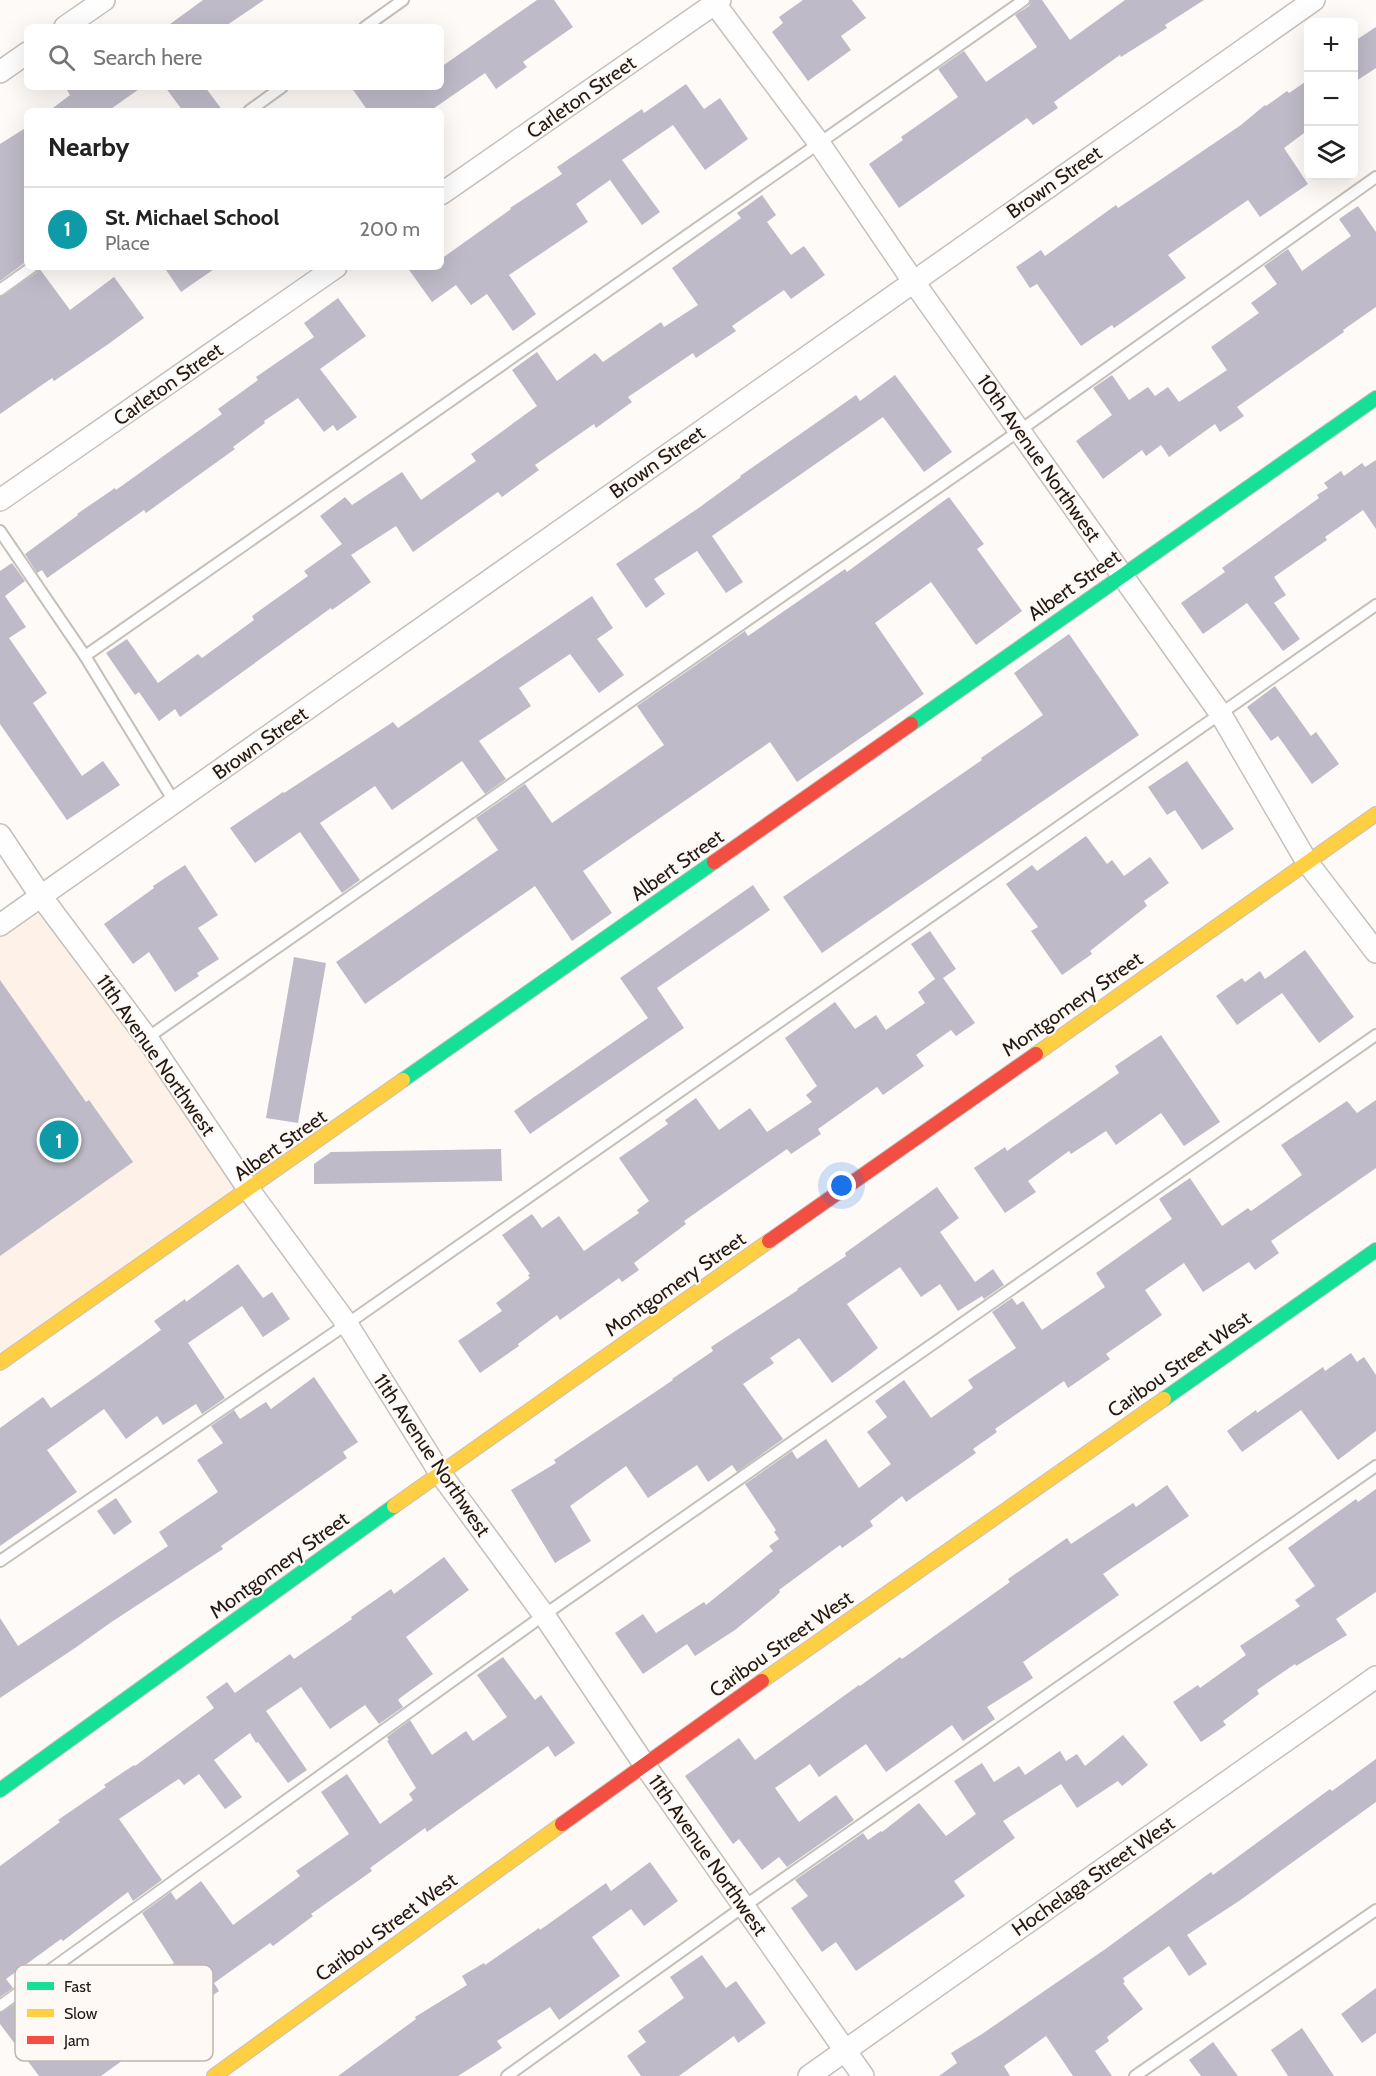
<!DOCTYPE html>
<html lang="en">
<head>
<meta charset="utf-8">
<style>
	:root { --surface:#fff; --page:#f2f2f2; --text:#222; --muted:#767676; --line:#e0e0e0; --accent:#6f6862 }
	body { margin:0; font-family:Cabin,sans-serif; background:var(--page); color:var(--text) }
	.controls { position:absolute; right:18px; top:18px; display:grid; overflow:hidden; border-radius:9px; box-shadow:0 6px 24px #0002 }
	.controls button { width:54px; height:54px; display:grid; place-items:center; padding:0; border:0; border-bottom:2px solid var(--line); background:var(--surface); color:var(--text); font:30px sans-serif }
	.you { position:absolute; left:842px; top:1186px; width:21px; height:21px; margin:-15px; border:4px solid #fff; border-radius:50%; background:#1a73e8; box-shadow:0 0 0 9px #1a73e833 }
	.badge { display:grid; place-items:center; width:39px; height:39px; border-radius:50%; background:var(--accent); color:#fff; font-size:20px; font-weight:700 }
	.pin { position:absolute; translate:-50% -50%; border:3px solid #fff; box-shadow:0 2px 6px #0006 }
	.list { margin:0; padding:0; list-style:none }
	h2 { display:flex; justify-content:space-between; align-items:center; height:78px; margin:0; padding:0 24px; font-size:26px }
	h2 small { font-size:20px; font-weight:400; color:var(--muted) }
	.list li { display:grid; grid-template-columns:39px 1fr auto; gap:18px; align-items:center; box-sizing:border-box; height:84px; padding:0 24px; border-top:2px solid var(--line) }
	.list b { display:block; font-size:22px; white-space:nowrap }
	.list p { margin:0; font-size:20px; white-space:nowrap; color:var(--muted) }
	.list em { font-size:20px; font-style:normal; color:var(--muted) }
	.icon { flex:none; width:33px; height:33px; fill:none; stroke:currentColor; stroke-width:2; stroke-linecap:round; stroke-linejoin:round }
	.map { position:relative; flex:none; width:1376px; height:2076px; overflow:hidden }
	.search { position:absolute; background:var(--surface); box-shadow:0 6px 24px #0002; left:24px; top:24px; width:420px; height:66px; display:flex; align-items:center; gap:15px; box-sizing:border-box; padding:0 21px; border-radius:9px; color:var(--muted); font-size:22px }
	.panel { position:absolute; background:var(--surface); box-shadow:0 6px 24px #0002; left:24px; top:108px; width:420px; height:162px; border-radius:9px }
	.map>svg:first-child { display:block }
	.built { fill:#fef1e8 }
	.building { fill:#bebac7 }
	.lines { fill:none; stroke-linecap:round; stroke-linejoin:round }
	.lane-casing { stroke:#c6c0bb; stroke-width:14 }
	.street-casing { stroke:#c6c0bb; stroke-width:24 }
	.fast-casing { stroke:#c6c0bb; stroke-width:16 }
	.slow-casing { stroke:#c6c0bb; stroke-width:16 }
	.jam-casing { stroke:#c6c0bb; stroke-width:16 }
	.lane { stroke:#fffefe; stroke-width:10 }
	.street { stroke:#fffefe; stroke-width:21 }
	.fast { stroke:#16e098; stroke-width:14 }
	.slow { stroke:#ffcf43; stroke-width:14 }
	.jam { stroke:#f24e42; stroke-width:14 }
	.labels { text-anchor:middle; stroke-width:4.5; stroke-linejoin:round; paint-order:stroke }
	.street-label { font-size:20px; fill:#221912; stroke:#fff9f5 }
	.key { fill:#fff9f5; stroke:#bdb6b1; stroke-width:1.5 }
	.key-label { font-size:16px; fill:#221912 }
</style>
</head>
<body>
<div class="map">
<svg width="1376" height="2076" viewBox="0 0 1376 2076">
	<rect width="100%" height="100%" fill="#fdfaf7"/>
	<path class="built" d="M40,895L249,1190L0,1363V925Z"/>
	<g class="building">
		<path d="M203,0H264L224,27H166Z"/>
		<path d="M537,0H554L573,27L523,62L527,67L496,89L485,73L430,111H368L351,87H441V67Z"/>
		<path d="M803,0H852L866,18L841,36L851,50L808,81L772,32L783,23L779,17Z"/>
		<path d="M1031,0H1042L1070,40L1125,0H1204L1165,25L1167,28L1121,57L1120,55L1054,102L1058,108L1033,125L1027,118L899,208L869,164L903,140L901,137L958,97L938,69L964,51L986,82L1037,47L1015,15L1029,6Z"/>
		<path d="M1376,27V68L1353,83V42Z"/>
		<path d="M1308,80V130L1284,148L1308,184L1260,217L1248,200L1168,255L1186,278L1114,328L1112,325L1081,346L1037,284L1030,288L1016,267L1041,250L1045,256L1116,205L1118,208L1160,180L1241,125L1265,105L1266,106L1287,91L1289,93Z"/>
		<path d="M686,84L704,109L720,98L748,139L705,170L673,125L622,160L660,212L642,225L610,180L576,204L588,222L509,275L536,314L513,331L487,294L471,305L456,285L432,302L407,267H441V259L511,209L510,208L562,174L557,167L642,109L644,113Z"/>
		<path d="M65,87H142L108,111H49L70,95Z"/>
		<path d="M165,87H205L223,111H183Z"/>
		<path d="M27,127V261L0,281V144Z"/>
		<path d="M762,195L776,215L767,222L791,255L804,246L825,275L791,299L784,290L732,326L736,331L696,358L693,353L628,397L632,402L596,428L594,424L535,465L539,470L502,497L498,492L413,552L396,526L351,555L371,582L332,610L331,608L180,717L175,709L159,721L139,692L135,695L106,653L127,639L158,683L198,654L202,658L254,620L252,616L308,576L304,571L342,544L320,516L345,497L352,505L402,472L421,500L476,461L471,454L537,406L512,370L537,352L557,381L595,353L603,362L661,322L664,327L698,305L672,268L741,218L737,213Z"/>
		<path d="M1358,206L1376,232V307L1343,330L1344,332L1237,407L1244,416L1220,432L1215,424L1169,457L1161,445L1146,456L1142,450L1103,479L1076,441L1112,415L1093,388L1112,375L1129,400L1148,387L1155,396L1168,387L1179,402L1227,370L1211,347L1259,313L1251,303L1277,284L1264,266L1288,249L1302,271L1351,236L1339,219Z"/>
		<path d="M164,267H217L181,292Z"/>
		<path d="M39,268L70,310L114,277L144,318L107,345L54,381L52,378L0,414V297L36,273Z"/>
		<path d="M338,298L366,336L320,369L357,417L337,431L333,425L324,432L298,398L264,421L265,423L233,447L235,449L146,513L144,510L47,578L42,570L37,573L25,554L78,515L77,514L115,488L116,490L222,414L218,409L258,380L256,377L314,337L304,323Z"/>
		<path d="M895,375L952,452L924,472L883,417L712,536L743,582L726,593L697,551L654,579L665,594L646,608L616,564L700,507L741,477L740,476L856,395L860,401Z"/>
		<path d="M1376,460V529L1363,510L1325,537L1327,540L1274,577L1286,595L1274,603L1300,639L1283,651L1247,603L1203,634L1181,603L1225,572L1222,568L1319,498L1317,495L1328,488L1324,483L1341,471L1344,476L1362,463L1365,467Z"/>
		<path d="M949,497L984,544L977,549L1022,611L976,645L931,582L875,623L924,694L797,782L770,742L583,871L612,913L572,941L535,886L365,1004L336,962L498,850L476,818L525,784L552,823L664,745L637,706L745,631L748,636L845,569L847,572Z"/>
		<path d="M12,563L25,581L5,596L26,627L9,638L47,693L33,703L82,776L103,761L120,785L67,820L0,724V571Z"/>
		<path d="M592,596L613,628L597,639L624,675L599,693L570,654L519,688L531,706L479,741L506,779L485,794L462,761L392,810L375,786L320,823L360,880L342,893L300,832L255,863L230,828L283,792L284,793L393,722L398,728Z"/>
		<path d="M1069,634L1139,735L822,953L783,897L982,760L981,758L1043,715L1014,673Z"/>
		<path d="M1275,686L1311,736L1316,732L1339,764L1312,784L1278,736L1271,741L1247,707Z"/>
		<path d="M1187,761L1234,829L1202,850L1175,810L1167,815L1148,787Z"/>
		<path d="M1086,836L1107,864L1112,860L1124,876L1150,857L1169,883L1144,901L1147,906L1090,951L1092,954L1062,975L1031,931L1038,927L1006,884L1032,865L1037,871Z"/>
		<path d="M185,865L218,915L198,928L219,959L197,973L199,976L175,992L149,952L133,964L104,924L154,888L153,886Z"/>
		<path d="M753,885L770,910L657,988L684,1028L530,1134L514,1111L648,1018L620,978Z"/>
		<path d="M930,931L956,969L943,978L975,1023L956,1036L951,1030L916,1055L924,1066L883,1095L877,1087L818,1129L821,1134L791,1154L787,1149L684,1221L686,1224L634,1263L639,1270L622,1282L619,1278L560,1320L557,1315L518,1344L519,1346L480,1373L458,1341L502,1311L496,1303L530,1278L528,1275L530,1274L502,1235L532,1214L542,1228L559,1216L584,1251L639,1213L637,1210L649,1201L619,1158L668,1124L665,1120L696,1098L719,1130L750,1108L767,1132L812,1102L806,1095L817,1086L785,1038L835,1002L855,1029L876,1015L886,1030L925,1003L918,992L935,979L911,944Z"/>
		<path d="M1305,950L1354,1017L1319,1043L1282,993L1237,1025L1216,996L1242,978L1245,982L1260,971L1265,979Z"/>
		<path d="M294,957L326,963L298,1123L266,1118Z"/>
		<path d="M0,980L86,1102L89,1100L133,1162L0,1256Z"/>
		<path d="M1161,1035L1220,1122L1184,1146L1161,1113L1116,1145L1106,1131L1071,1154L1069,1151L1028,1181L1036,1192L1005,1213L974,1168L1005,1147L1007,1151L1119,1073L1115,1066Z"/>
		<path d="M1376,1100V1168L1271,1241L1279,1253L1255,1270L1249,1262L1203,1292L1184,1263L1145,1290L1162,1315L1106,1354L1110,1359L1068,1388L1064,1381L995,1429L997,1432L973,1449L976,1453L906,1502L902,1496L870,1521L873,1526L842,1548L840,1545L779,1590L780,1592L774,1598L735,1630L695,1656L687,1644L643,1674L615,1633L643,1614L656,1633L704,1602L706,1605L773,1551L769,1546L779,1539L774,1532L776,1530L745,1484L792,1451L797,1459L826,1439L859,1488L891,1464L867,1432L887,1417L875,1401L904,1380L931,1418L973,1388L968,1380L1016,1348L992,1312L1012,1298L1017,1305L1023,1301L1042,1330L1105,1287L1096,1273L1172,1219L1159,1199L1190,1178L1222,1226L1248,1208L1251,1211L1302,1175L1281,1145L1347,1101L1357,1113Z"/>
		<path d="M501,1149L502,1181L314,1184V1164L331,1152Z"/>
		<path d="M937,1187L959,1218L940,1232L975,1282L993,1269L1004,1285L984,1299L982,1296L958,1311L940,1284L921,1297L900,1267L847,1304L878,1348L850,1370L832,1383L799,1338L770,1358L774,1363L743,1384L783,1439L737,1472L732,1465L708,1482L697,1465L648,1498L626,1466L570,1506L591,1541L555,1563L511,1490L556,1463L554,1460L673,1380L672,1379L713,1351L711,1347L798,1290L797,1289L846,1256L845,1253Z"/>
		<path d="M238,1264L263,1298L272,1292L290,1319L263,1337L242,1306L188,1343L225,1398L202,1414L196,1404L163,1425L157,1416L126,1439L104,1409L47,1450L77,1492L0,1546V1428L43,1397L51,1408L97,1376L161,1330L154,1321L185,1299L186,1302Z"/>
		<path d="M1351,1353L1357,1362L1364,1357L1376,1375V1431L1338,1460L1301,1410L1242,1452L1227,1431L1256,1410L1257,1413L1323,1367L1325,1371Z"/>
		<path d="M314,1377L358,1442L343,1452L347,1458L221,1546L223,1549L110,1623L75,1648L0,1698V1618L18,1646L168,1546L159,1532L218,1492L197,1460L223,1443L211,1426L234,1410L240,1419L266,1402L271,1409Z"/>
		<path d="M1167,1485L1189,1516L1103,1574L1119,1595L1023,1662L1033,1678L987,1707L995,1719L963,1741L952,1725L886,1772L866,1744L819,1777L810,1764L775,1788L799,1822L836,1795L854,1820L787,1867L779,1857L762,1870L739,1839L733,1844L685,1776L739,1738L755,1760L859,1685L860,1686L900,1657L902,1659L1010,1582L1008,1579L1067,1538L1071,1544L1133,1503L1136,1507Z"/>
		<path d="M1376,1489V1592L1336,1619L1347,1635L1296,1666L1295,1664L1257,1690L1259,1694L1223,1721L1226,1725L1201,1742L1173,1702L1198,1685L1200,1688L1246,1655L1240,1646L1300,1606L1295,1600L1315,1586L1288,1548L1356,1499L1358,1502Z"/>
		<path d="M116,1498L132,1522L114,1535L97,1511Z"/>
		<path d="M444,1557L469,1590L406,1637L433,1674L400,1698L398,1700L403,1707L379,1724L365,1705L330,1729L301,1687L266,1711L307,1770L288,1783L258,1742L256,1743L250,1733L214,1760L242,1797L225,1809L199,1774L184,1785L179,1779L174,1782L119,1819L162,1880L133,1901L128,1892L63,1941L61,1939L6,1979L13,1988L0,1997V1866L60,1822L58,1820L106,1787L104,1785L134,1765L135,1766L214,1708L206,1697L227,1682L235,1693L290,1654L294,1659L352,1619L351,1617L391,1589L394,1594Z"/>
		<path d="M503,1657L535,1700L541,1695L575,1743L555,1757L548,1746L427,1832L425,1828L370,1868L372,1871L311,1914L313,1916L273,1946L270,1943L214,1983L219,1991L122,2057L123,2060L101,2076H39L0,2024V2013L22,2000L58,2047L104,2015L101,2011L130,1991L132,1993L174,1963L142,1913L171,1892L176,1900L201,1881L233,1925L300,1876L296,1871L349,1834L321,1792L347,1774L380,1824L413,1800L409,1794L416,1788L387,1741L389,1740L387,1737L410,1720L432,1755L466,1731L473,1741L507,1717L477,1675Z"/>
		<path d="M1123,1735L1148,1765L1122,1786L1118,1781L1077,1808L1061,1784L1003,1821L1015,1838L954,1881L965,1896L856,1971L836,1942L822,1952L791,1908L808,1896L795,1880L863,1833L868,1840L881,1831L882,1832L919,1803L946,1836L976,1814L954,1781L982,1763L994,1782L1019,1766L1025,1775L1060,1751L1066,1761L1077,1754L1085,1766Z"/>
		<path d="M1376,1759V1802L1239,1901L1187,1935L1207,1964L1189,1976L1169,1946L1123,1978L1125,1982L1123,1983L1143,2009L1107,2037L1109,2041L1095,2051L1112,2076H1073L1046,2036L1004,2066L1010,2076H939L957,2063L951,2053L982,2034L1104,1950L1211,1872L1213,1875L1330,1789L1332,1791Z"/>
		<path d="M650,1862L678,1901L644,1926L631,1909L592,1937L620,1976L559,2020L550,2007L497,2041L502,2048L458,2076H338L416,2019L415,2017L467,1985L462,1976L484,1963L485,1965L539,1928L540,1930L606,1883L611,1891Z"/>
		<path d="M702,1955L726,1988L736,1981L766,2023L738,2043L734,2036L679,2076H641L627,2056L646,2042L638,2031L684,1998L670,1977Z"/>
		<path d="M1376,1988V2033L1362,2043L1341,2014Z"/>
		<path d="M1302,2028L1334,2076H1288L1271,2050Z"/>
		<path d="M1213,2042L1238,2076H1201L1189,2060Z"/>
	</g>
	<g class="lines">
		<g class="lane-casing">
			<g id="lane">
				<path d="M365,27L403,0"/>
				<path d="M249,111L282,87"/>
				<path d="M0,290L32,267"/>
				<path d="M0,531L85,656L175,803"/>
				<path d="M85,656L1024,0"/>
				<path d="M147,1038L1019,431L1376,177"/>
				<path d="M0,1561L347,1324L1376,605"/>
				<path d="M0,2006L544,1615L1376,1035"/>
				<path d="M507,2076L743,1907L1376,1466"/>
				<path d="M1135,2076L1376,1910"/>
			</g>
		</g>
		<g class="street-casing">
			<g id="street">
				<path d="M712,0L819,143L913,281L1220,713L1307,862L1376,952"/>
				<path d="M65,27L104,0"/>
				<path d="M0,72L27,53"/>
				<path d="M441,194L720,0"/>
				<path d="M0,500L336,267"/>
				<path d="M0,835L40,895L147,1038L249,1190L347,1324L440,1473L544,1615L644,1764L863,2076"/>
				<path d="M0,925L1314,0"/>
				<path d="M809,2076L1376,1677"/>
			</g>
		</g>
		<g class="fast-casing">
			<g id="fast">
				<path d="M911,724L1376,398"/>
				<path d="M403,1080L714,862"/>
				<path d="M1164,1399L1376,1250"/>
				<path d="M0,1790L394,1506"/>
			</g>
		</g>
		<g class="slow-casing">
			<g id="slow">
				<path d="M1036,1054L1376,814"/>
				<path d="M0,1363L403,1080"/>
				<path d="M394,1506L769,1241"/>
				<path d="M762,1681L1164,1399"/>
				<path d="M214,2076L562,1824"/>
			</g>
		</g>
		<g class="jam-casing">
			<g id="jam">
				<path d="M714,862L911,724"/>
				<path d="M769,1241L1036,1054"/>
				<path d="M562,1824L762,1681"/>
			</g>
		</g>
		<use href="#lane" class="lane"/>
		<use href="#street" class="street"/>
		<use href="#fast" class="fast"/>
		<use href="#slow" class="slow"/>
		<use href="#jam" class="jam"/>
	</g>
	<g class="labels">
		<g class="street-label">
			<text transform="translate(581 97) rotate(-35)" y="7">Carleton Street</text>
			<text transform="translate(1054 182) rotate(-35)" y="7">Brown Street</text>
			<text transform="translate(168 384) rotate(-35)" y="7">Carleton Street</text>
			<text transform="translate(1039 458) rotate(55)" y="7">10th Avenue Northwest</text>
			<text transform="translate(657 462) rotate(-35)" y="7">Brown Street</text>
			<text transform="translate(1074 585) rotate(-35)" y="7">Albert Street</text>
			<text transform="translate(260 743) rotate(-35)" y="7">Brown Street</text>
			<text transform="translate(677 865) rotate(-35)" y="7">Albert Street</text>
			<text transform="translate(1072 1004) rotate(-35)" y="7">Montgomery Street</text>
			<text transform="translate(156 1055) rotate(55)" y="7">11th Avenue Northwest</text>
			<text transform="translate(280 1145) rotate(-35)" y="7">Albert Street</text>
			<text transform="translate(675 1284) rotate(-35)" y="7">Montgomery Street</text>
			<text transform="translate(1179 1364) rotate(-35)" y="7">Caribou Street West</text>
			<text transform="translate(432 1455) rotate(56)" y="7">11th Avenue Northwest</text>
			<text transform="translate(279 1565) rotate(-36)" y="7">Montgomery Street</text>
			<text transform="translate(781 1644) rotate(-35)" y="7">Caribou Street West</text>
			<text transform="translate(708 1855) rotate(55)" y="7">11th Avenue Northwest</text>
			<text transform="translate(1093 1876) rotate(-35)" y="7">Hochelaga Street West</text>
			<text transform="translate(386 1927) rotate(-36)" y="7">Caribou Street West</text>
		</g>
	</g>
	<rect x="15" y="1965" width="198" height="96" rx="9" class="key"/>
	<rect x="27" y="1982" width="27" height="8" fill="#16e098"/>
	<rect x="27" y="2009" width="27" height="8" fill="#ffcf43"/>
	<rect x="27" y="2036" width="27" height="8" fill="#f24e42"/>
	<g class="key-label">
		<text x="64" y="1992">Fast</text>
		<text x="64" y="2019">Slow</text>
		<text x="64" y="2046">Jam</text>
	</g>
</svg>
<div class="controls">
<button>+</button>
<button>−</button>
<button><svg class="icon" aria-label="layers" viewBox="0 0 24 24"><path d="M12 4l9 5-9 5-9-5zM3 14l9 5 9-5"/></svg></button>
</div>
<div class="you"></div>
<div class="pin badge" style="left:59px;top:1140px;background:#0f9aa8">1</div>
<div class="search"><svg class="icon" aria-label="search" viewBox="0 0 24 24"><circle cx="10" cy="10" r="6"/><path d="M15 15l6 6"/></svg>Search here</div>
<section class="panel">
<h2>Nearby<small></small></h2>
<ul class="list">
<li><span class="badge" style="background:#0f9aa8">1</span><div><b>St. Michael School</b><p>Place</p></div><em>200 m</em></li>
</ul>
</section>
</div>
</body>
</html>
